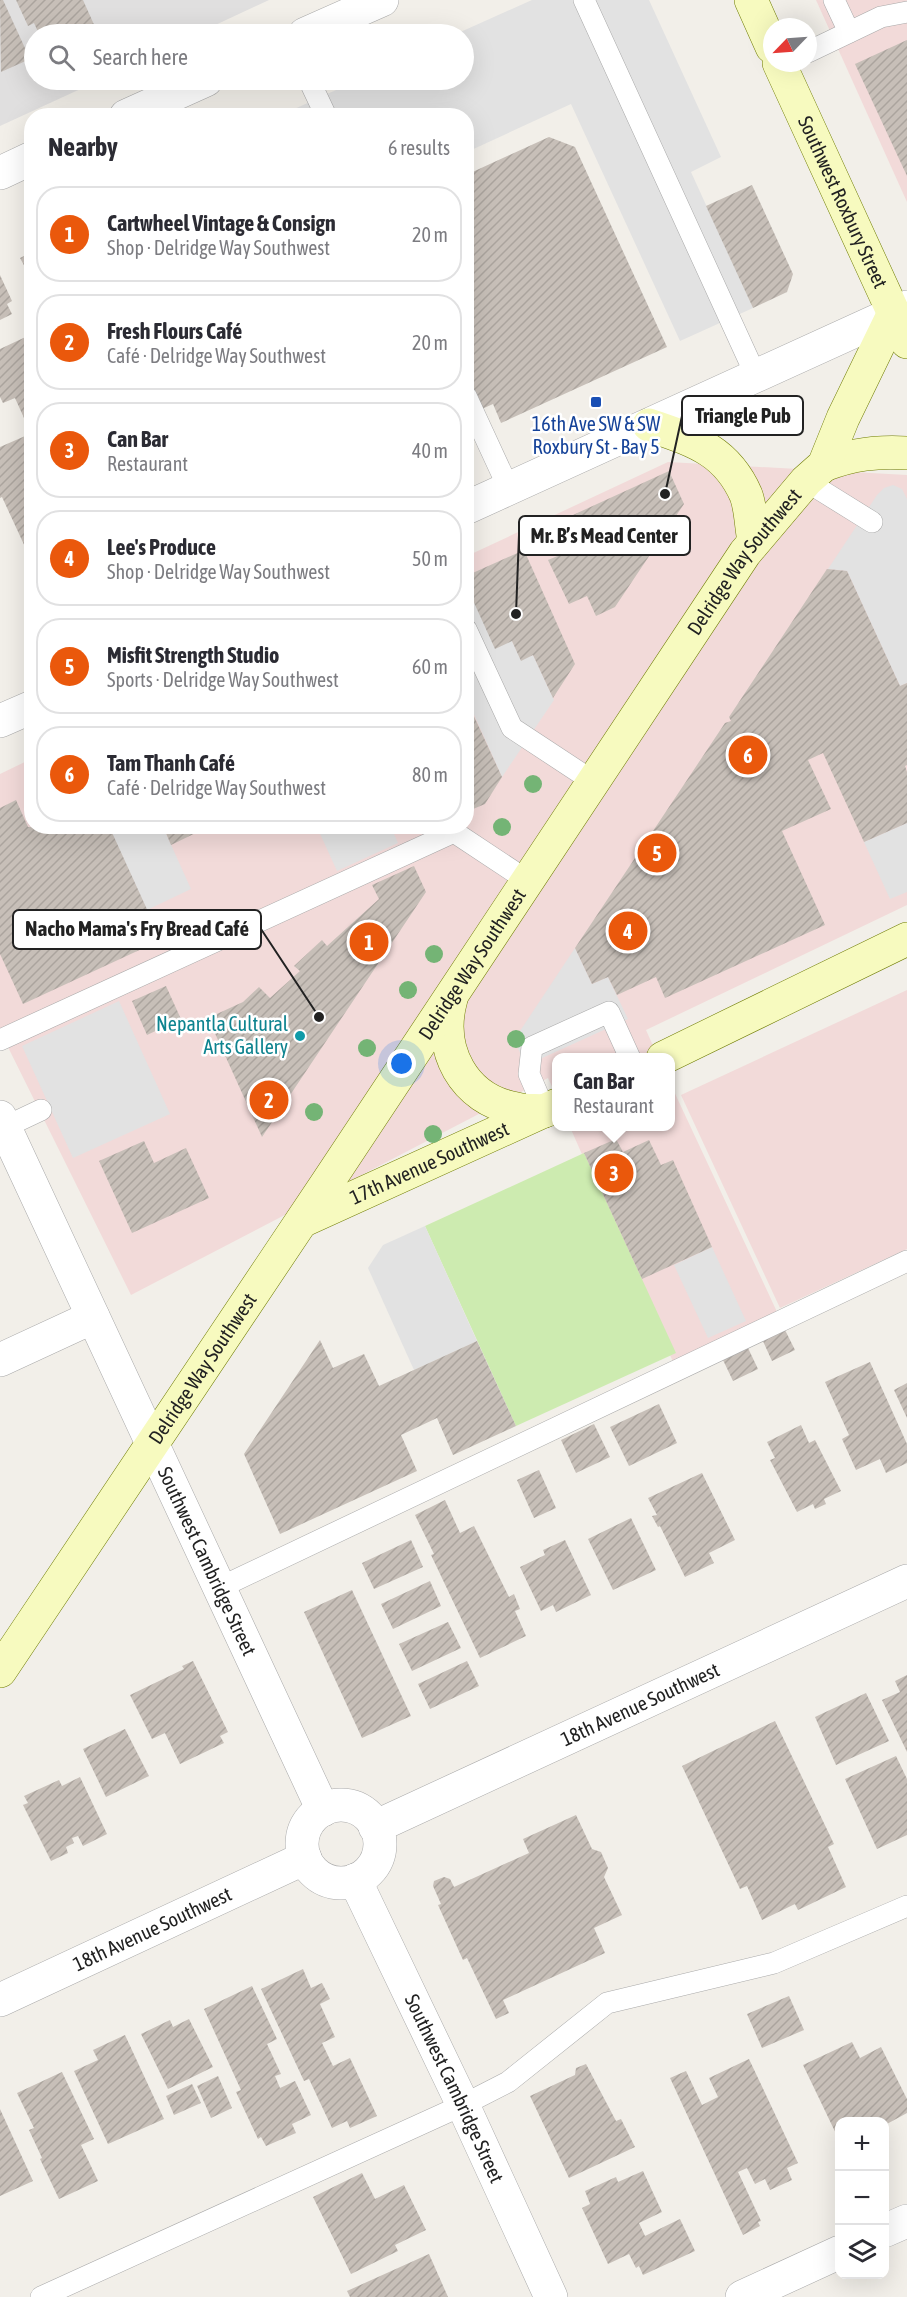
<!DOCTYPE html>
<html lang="en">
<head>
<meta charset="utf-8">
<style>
	:root { --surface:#fff; --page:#f2f2f3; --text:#2b2b33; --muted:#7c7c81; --line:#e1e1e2; --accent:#ea580c }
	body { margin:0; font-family:"Asap Condensed",sans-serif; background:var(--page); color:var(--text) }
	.controls { position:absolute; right:18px; bottom:18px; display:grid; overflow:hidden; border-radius:12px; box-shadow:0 6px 24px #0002 }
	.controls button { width:54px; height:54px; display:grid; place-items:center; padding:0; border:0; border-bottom:2px solid var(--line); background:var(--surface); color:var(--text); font:30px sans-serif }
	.compass { position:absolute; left:763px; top:18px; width:54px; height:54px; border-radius:50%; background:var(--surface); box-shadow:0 6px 24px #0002; rotate:245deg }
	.you { position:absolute; left:402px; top:1064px; width:21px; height:21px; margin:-15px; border:4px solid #fff; border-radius:50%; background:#1a73e8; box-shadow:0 0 0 9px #1a73e833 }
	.badge { display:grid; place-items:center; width:39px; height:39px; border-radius:50%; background:var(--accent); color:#fff; font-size:20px; font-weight:700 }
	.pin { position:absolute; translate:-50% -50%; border:3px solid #fff; box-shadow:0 2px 6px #0006 }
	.popup { position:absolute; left:552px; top:1053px; width:123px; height:78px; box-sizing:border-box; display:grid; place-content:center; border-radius:12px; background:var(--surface); filter:drop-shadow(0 2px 4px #0005); font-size:20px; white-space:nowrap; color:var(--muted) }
	.popup b { font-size:22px; color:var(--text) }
	.popup::after { content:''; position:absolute; left:50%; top:100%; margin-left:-12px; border:12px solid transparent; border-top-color:var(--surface) }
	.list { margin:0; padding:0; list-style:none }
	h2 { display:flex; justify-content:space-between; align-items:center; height:78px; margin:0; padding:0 24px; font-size:26px }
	h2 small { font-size:20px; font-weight:400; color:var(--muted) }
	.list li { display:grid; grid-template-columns:39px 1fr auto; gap:18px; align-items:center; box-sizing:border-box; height:96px; margin:0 12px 12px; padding:0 12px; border:2px solid var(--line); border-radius:24px }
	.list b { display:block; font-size:22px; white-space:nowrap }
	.list p { margin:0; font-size:20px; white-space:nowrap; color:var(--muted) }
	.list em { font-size:20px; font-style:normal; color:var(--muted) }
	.icon { flex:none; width:33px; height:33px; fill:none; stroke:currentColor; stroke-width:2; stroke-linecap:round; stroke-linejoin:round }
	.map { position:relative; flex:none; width:907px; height:2297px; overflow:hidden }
	.search { position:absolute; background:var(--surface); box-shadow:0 6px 24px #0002; left:24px; top:24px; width:450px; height:66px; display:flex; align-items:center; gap:15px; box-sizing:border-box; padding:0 21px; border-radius:33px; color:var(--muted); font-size:22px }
	.panel { position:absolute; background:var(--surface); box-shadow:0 6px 24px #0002; left:24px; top:108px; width:450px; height:726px; border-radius:24px }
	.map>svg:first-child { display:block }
	.residential { fill:#e0dfdf }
	.commercial { fill:#f2dad9 }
	.grass { fill:#cdebb0 }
	.parking { fill:#e2e2e2 }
	.building { fill:url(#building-hatch) }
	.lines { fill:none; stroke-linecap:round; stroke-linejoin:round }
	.service-casing { stroke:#a9a9a9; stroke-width:22 }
	.minor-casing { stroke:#a9a9a9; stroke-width:34 }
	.tertiary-casing { stroke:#a9a9a9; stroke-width:34 }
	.secondary-casing { stroke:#707d05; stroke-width:34 }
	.service { stroke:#fff; stroke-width:21 }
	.minor { stroke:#fff; stroke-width:33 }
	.tertiary { stroke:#fff; stroke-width:33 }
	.secondary { stroke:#f7fabf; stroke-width:33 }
	.tree { fill:#74b475 }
	.transit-dot { fill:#1a4fb4; stroke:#fff; stroke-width:2 }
	.culture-dot { fill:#0f9aa8; stroke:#fff; stroke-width:2 }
	.labels { text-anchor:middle; stroke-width:5; stroke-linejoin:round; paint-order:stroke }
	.street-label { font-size:20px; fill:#222; stroke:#fff }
	.transit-label { font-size:20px; fill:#164399; stroke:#fff }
	.culture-label { font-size:20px; fill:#0d838f; stroke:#fff; text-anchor:end }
	.leader { fill:none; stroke:#222; stroke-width:2 }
	.callout-dot { fill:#222; stroke:#fff; stroke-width:2 }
	.callout { fill:#fff; stroke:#222; stroke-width:2 }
	.callout-label { font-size:21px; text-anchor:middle; font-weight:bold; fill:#222 }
</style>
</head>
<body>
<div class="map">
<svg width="907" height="2297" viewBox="0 0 907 2297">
	<defs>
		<pattern id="building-hatch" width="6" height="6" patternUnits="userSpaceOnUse" patternTransform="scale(1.5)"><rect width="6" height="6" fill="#c7bfb8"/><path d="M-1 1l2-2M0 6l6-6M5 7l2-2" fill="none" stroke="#aba49e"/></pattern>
	</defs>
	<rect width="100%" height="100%" fill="#f2efe9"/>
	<path class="residential" d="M0,0H269L196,34H34V80H100L0,126Z"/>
	<g class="commercial">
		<path d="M816,0H907V202Z"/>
		<path d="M668,462L907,475V905L646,1030L658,1057L557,1058V1097L548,1078L131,1295L0,1031V774L31,759L32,826H466L467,556Z"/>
		<path d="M907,990V1249L780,1308L681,1095Z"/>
		<path d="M671,1085L778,1314L674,1364L570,1127L671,1126Z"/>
	</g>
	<path class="grass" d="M584,1153L676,1353L516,1426L425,1226Z"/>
	<g class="parking">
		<path d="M532,0H649L721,157L691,172L753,308L680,341L571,104L467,152L466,116H279L358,80H464V34H456Z"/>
		<path d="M893,485L902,489L907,499V683L900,686L847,571L828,569L877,495L884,488Z"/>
		<path d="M466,586L512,641L521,660L533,655L554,700L502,777L467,699Z"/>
		<path d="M907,823V892L890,899L864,842Z"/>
		<path d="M109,827H163L191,889L147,910Z"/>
		<path d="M317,827H391L398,843L337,871Z"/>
		<path d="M575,948L592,984L608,977L628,1019L540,1059L522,1057L514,1040Z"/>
		<path d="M119,1001L170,1114L73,1158L22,1046Z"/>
		<path d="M425,1226L477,1341L414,1370L368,1268L383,1245Z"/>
		<path d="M712,1247L746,1321L708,1338L674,1265Z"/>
	</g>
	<g class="building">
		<path d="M0,0H3L30,59L1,72Z"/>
		<path d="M16,0H83L96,29L83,34H39L34,23L28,26Z"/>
		<path d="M907,40V176L855,64Z"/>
		<path d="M549,137L575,147L667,347L501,423L493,404L466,416V364L473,361L466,347V175Z"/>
		<path d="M752,185L793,274L787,292L753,308L706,206Z"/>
		<path d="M32,252V280L20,258Z"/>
		<path d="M0,275L12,301L7,304L12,314L0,320Z"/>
		<path d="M32,334V414L24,418L15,398L3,403L0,397V349Z"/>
		<path d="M32,433V562L2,497L0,498V447Z"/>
		<path d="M669,471L684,504L615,607L596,616L587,596L569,604L548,560L567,552L559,534L578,525L573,515Z"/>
		<path d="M524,550L575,664L553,698L533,655L521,661L512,641L495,649L466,585V576Z"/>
		<path d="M827,569L847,571L900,686L907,683V765L905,766L907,772V823L864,842L823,753L808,760L831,809L782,831L825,925L665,998L656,977L617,995L608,977L592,984L575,948L725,723L731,721L729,717Z"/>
		<path d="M466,699L502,777L485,804L466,812Z"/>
		<path d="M16,800L28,827L109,826L161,940L23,1004L0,954V808Z"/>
		<path d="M163,826H210L171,845Z"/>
		<path d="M414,866L426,892L262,1137L208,1018L243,1002L259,987L270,998L300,971L294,966L322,940L327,946L379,899L372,885Z"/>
		<path d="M166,986L181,1019L147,1035L132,1001Z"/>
		<path d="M616,1139L623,1152L649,1140L661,1165L673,1160L712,1247L642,1279L584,1153Z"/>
		<path d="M144,1141L154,1163L186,1148L209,1198L132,1233L99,1161Z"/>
		<path d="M784,1328L795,1350L772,1361L762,1339Z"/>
		<path d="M320,1340L333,1368L364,1354L379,1386L477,1341L516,1426L453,1455L437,1418L401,1435L417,1471L280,1534L244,1454Z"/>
		<path d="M748,1348L758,1369L733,1381L723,1360Z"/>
		<path d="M870,1362L907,1444V1463L886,1473L880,1459L856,1470L842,1439L849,1435L825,1382Z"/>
		<path d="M907,1383V1418L894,1390Z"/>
		<path d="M659,1404L677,1443L629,1466L610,1427Z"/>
		<path d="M594,1424L610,1457L576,1473L561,1440Z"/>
		<path d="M801,1425L809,1443L815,1440L841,1491L824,1499L826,1504L815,1509L813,1504L797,1512L770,1460L775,1458L767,1442Z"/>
		<path d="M539,1470L556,1508L534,1518L517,1480Z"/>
		<path d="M702,1473L735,1540L709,1553L714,1563L685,1577L660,1526L658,1527L652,1516L657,1515L648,1498Z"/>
		<path d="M445,1500L460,1533L474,1526L509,1597L514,1594L520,1609L515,1611L526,1636L480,1658L431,1555L434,1554L415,1515Z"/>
		<path d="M631,1518L656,1570L613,1590L588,1539Z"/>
		<path d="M411,1540L423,1567L374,1589L362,1563Z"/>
		<path d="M565,1540L591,1595L556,1612L553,1605L541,1611L520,1567L545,1555L543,1550Z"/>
		<path d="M430,1581L441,1606L393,1629L381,1604Z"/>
		<path d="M352,1590L411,1716L362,1738L304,1612Z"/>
		<path d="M448,1622L461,1648L412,1671L399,1644Z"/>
		<path d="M193,1661L228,1732L220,1736L224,1743L180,1764L165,1733L152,1739L130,1695L184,1669L182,1666Z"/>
		<path d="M467,1661L479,1686L430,1709L418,1684Z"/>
		<path d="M907,1675V1752L882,1700L900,1692L895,1681Z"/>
		<path d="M866,1693L889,1741L836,1765L815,1717Z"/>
		<path d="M775,1721L834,1844L828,1847L846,1887L798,1910L795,1904L762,1920L747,1886L740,1889L682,1766Z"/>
		<path d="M125,1729L149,1776L106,1797L83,1749Z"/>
		<path d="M896,1756L907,1779V1835L877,1849L845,1779Z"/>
		<path d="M80,1777L107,1834L83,1846L78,1836L72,1838L74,1843L66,1847L68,1853L51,1861L23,1805L28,1803L24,1796L59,1780L62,1786Z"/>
		<path d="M576,1815L592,1849L601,1852L608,1868L604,1877L622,1915L594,1928L605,1953L503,2000L509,2013L496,2019L467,1958L463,1960L438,1905L441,1904L433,1886L434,1881L444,1877L450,1879L454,1887L529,1853L523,1839Z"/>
		<path d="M303,1969L311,1988L322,1983L330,1999L320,2004L335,2037L322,2043L333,2066L350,2058L377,2116L350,2128L347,2121L332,2128L309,2079L304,2081L261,1989Z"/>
		<path d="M252,1986L277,2039L267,2044L281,2074L275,2076L280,2088L295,2081L311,2115L292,2124L296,2133L266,2146L261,2137L258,2139L236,2092L241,2090L204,2009Z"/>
		<path d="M789,1996L804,2030L762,2048L747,2014Z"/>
		<path d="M189,2019L213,2067L168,2089L141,2034L170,2020L173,2027Z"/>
		<path d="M125,2035L164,2119L108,2144L74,2071L98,2060L93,2050Z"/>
		<path d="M852,2042L860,2058L881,2047L907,2099V2113L885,2125V2121H840V2142L803,2065Z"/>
		<path d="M749,2059L798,2163L787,2168L792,2180L770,2190L765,2179L755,2184L747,2168L738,2172L761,2221L758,2222L760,2226L743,2235L670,2078L686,2071L702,2105L718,2097L709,2078Z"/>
		<path d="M586,2064L616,2121L621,2119L635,2147L569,2178L530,2096L575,2075L576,2068Z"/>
		<path d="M62,2072L94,2139L81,2145L98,2181L59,2199L40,2159L42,2158L29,2130L34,2128L17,2093Z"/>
		<path d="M218,2076L232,2108L211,2118L197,2086Z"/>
		<path d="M192,2084L201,2103L174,2115L166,2096Z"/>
		<path d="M0,2109L33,2181L0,2196Z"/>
		<path d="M643,2171L662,2212L639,2223L645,2236L680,2219L695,2251L643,2275L639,2266L636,2268L629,2254L608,2264L582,2208L590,2204L585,2191L616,2177L618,2182Z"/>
		<path d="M362,2173L375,2199L404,2185L426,2230L395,2245L398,2251L351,2274L313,2197Z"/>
		<path d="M429,2254L448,2297H350L347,2291Z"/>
	</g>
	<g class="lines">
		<g class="service-casing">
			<g id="service">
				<path d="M584,0L756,376"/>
				<path d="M834,0L849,32"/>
				<path d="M808,52L881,17L907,12"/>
				<path d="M309,80L326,116"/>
				<path d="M466,396L509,489"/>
				<path d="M806,481L872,522"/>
				<path d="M466,629L512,728L594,782"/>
				<path d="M0,1040L454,832L528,881"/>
				<path d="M545,1111L529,1074L532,1047L609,1012L630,1058"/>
				<path d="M5,1127L41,1110"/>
				<path d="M221,1587L907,1261"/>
				<path d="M41,2297L463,2105L508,2082L607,2003L774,1963L907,1906"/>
			</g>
		</g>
		<g class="minor-casing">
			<g id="minor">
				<path d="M305,34L382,0"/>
				<path d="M126,116L206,80"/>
				<path d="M0,173L32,158"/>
				<path id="s1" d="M0,1117L323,1810"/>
				<path d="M0,1360L93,1317"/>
				<circle cx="341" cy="1844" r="39"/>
				<path id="s2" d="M375,1827L907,1581"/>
				<path id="s3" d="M355,1880L463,2105L551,2297"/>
				<path id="s4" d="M0,2000L305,1858"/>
				<path d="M884,2231L907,2221"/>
				<path d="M742,2297L840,2252"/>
			</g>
		</g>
		<g class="tertiary-casing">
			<g id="tertiary">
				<path d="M466,508L907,307"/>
				<path d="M0,721L32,707"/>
			</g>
		</g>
		<g class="secondary-casing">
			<g id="secondary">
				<path d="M751,0L772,47"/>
				<path id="s5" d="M779,63L907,342"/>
				<path d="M649,425C692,440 726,449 746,495C751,508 751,526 754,541"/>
				<path d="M824,465C852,454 877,451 907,453"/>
				<path d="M451,999C437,1049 463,1100 517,1109C526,1111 536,1110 545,1111"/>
				<path d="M663,1058L907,939"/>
				<path id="s6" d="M302,1221L557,1105"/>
				<path id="s7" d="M0,1671L327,1183L745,553L806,481L824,465L843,418L894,313"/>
			</g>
		</g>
		<use href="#service" class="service"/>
		<use href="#minor" class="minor"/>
		<use href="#tertiary" class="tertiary"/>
		<use href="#secondary" class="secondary"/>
	</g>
	<g class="tree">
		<circle cx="533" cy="784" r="9"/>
		<circle cx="502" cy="827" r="9"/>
		<circle cx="434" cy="954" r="9"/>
		<circle cx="408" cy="990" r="9"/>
		<circle cx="516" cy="1039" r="9"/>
		<circle cx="367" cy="1048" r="9"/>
		<circle cx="314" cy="1112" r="9"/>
		<circle cx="433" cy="1134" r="9"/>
	</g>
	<rect class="transit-dot" x="590" y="396" width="12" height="12" rx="3"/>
	<circle class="culture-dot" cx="300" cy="1036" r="6"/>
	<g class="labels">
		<g class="street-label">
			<text dy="7" stroke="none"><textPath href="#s5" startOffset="153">Southwest Roxbury Street</textPath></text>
			<text dy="7" stroke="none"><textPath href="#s7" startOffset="1336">Delridge Way Southwest</textPath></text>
			<text dy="7" stroke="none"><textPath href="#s7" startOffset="850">Delridge Way Southwest</textPath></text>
			<text dy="7" stroke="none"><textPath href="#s6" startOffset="140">17th Avenue Southwest</textPath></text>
			<text dy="7" stroke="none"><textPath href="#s7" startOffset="364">Delridge Way Southwest</textPath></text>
			<text dy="7" stroke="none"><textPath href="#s1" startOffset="490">Southwest Cambridge Street</textPath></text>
			<text dy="7" stroke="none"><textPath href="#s2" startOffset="292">18th Avenue Southwest</textPath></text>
			<text dy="7" stroke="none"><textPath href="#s4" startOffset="168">18th Avenue Southwest</textPath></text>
			<text dy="7" stroke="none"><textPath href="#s3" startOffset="231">Southwest Cambridge Street</textPath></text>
		</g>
		<g class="transit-label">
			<text x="596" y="431">16th Ave SW &amp; SW<tspan x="596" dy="23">Roxbury St - Bay 5</tspan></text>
		</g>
		<g class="culture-label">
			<text x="288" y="1031">Nepantla Cultural<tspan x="288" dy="23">Arts Gallery</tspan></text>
		</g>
	</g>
	<path class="leader" d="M665 494L682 416M516 614L519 535M319 1017L261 929"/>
	<g class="callout-dot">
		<circle cx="665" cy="494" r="6"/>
		<circle cx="516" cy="614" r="6"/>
		<circle cx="319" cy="1017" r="6"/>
	</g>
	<g class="callout">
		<rect x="682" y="396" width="121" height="39" rx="6"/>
		<rect x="519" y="516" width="171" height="39" rx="6"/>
		<rect x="13" y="910" width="248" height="39" rx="6"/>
	</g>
	<g class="callout-label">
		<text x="743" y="423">Triangle Pub</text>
		<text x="604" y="543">Mr. B’s Mead Center</text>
		<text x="137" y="936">Nacho Mama's Fry Bread Café</text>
	</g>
</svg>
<div class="controls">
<button>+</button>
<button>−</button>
<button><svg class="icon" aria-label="layers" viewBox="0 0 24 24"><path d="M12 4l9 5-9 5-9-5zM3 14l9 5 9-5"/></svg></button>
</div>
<svg class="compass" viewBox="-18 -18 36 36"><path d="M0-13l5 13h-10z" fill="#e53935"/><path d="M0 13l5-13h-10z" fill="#7c7c81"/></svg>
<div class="you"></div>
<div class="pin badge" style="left:369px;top:942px">1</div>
<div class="pin badge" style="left:269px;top:1100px">2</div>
<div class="pin badge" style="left:614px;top:1173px">3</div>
<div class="popup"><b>Can Bar</b>Restaurant</div>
<div class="pin badge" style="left:628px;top:931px">4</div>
<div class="pin badge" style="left:657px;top:853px">5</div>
<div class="pin badge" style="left:748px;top:755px">6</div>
<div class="search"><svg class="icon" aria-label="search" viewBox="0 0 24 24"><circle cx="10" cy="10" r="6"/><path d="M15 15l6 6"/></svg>Search here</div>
<section class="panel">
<h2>Nearby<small>6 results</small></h2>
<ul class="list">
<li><span class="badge">1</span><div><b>Cartwheel Vintage &amp; Consign</b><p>Shop · Delridge Way Southwest</p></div><em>20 m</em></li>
<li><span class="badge">2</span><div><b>Fresh Flours Café</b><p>Café · Delridge Way Southwest</p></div><em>20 m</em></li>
<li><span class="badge">3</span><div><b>Can Bar</b><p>Restaurant</p></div><em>40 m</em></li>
<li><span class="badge">4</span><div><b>Lee's Produce</b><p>Shop · Delridge Way Southwest</p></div><em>50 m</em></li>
<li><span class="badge">5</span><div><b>Misfit Strength Studio</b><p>Sports · Delridge Way Southwest</p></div><em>60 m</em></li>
<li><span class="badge">6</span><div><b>Tam Thanh Café</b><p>Café · Delridge Way Southwest</p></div><em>80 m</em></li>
</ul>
</section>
</div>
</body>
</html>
